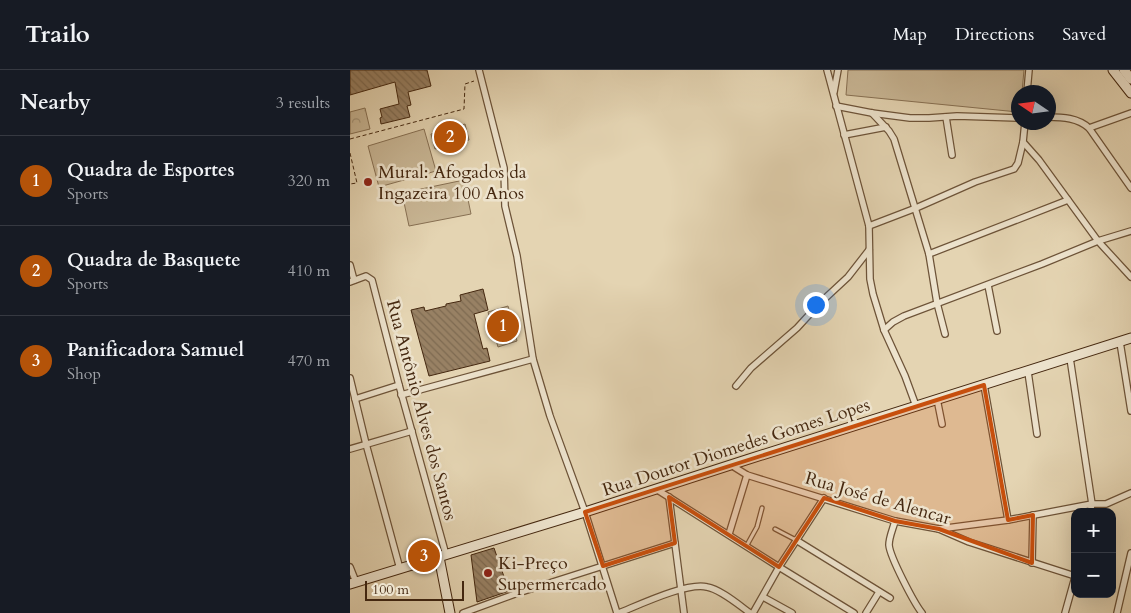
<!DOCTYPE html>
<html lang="en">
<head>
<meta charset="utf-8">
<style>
	:root { --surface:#171b24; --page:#20242c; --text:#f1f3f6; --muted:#9ea1a6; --line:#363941; --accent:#b45309 }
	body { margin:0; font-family:Cardo,serif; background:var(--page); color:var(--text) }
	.controls { position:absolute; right:15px; bottom:15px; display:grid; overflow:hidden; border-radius:10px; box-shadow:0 5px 20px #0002 }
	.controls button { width:45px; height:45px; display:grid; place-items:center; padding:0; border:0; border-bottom:1px solid var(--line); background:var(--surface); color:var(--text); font:25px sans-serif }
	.compass { position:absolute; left:661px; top:15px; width:45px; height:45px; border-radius:50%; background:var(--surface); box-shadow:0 5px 20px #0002; rotate:283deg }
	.scale { position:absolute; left:15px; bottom:12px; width:99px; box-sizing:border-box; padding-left:5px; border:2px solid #452810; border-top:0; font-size:14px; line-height:18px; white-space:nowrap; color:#452810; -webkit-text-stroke:4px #ede3cd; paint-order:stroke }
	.you { position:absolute; left:465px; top:234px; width:18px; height:18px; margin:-12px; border:4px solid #fff; border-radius:50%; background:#1a73e8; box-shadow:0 0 0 8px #1a73e833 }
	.badge { display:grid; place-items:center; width:32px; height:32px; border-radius:50%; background:var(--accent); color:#fff; font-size:16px; font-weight:700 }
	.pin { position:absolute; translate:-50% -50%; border:2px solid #fff; box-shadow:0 1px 5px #0006 }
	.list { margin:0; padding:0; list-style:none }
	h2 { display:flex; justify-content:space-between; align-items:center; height:65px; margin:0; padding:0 20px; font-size:21px }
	h2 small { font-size:16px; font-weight:400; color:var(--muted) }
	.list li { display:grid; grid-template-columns:32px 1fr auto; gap:15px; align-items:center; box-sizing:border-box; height:90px; padding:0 20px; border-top:1px solid var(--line) }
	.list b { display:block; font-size:19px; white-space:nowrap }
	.list p { margin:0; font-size:16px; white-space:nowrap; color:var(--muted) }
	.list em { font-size:16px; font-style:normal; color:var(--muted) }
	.map { position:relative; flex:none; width:781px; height:543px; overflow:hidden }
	header { display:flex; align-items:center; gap:30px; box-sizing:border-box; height:70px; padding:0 25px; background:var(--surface); border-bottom:1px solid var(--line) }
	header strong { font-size:24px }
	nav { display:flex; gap:28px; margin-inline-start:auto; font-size:18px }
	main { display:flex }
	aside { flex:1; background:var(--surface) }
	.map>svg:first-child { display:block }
	.forest { fill:url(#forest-crowns); stroke:#877053 }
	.garden { fill:#c9b796; stroke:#877053 }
	.building { fill:url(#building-back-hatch); stroke:#452810 }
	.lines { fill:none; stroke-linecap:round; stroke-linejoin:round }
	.lane-casing { stroke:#6d5338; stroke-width:5.5 }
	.street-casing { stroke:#6d5338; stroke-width:8 }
	.secondary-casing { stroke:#452810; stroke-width:11 }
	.path { stroke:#452810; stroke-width:1; stroke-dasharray:4 2.5; stroke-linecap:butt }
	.lane { stroke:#ede3cd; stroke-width:3 }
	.street { stroke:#ede3cd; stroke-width:5.5 }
	.secondary { stroke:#ede3cd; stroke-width:9 }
	.marked { fill:#c74f0d; fill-opacity:0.2; stroke:#c74f0d; stroke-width:4; stroke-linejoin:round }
	.poi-dot { fill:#8f2418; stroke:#ede3cd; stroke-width:2 }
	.labels { text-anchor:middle; stroke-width:5; stroke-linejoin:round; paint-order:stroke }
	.poi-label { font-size:18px; fill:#452810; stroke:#ede3cd; text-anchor:start }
	.street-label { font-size:18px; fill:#452810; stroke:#ede3cd }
</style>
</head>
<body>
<header>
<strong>Trailo</strong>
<nav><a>Map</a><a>Directions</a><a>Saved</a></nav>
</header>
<main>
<aside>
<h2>Nearby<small>3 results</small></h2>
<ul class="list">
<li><span class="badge">1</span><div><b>Quadra de Esportes</b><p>Sports</p></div><em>320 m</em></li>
<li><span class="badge">2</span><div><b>Quadra de Basquete</b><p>Sports</p></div><em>410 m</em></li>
<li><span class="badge">3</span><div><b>Panificadora Samuel</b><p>Shop</p></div><em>470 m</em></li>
</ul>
</aside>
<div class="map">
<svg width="781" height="543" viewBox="0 0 781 543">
	<defs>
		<pattern id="forest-crowns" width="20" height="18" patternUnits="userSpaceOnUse" patternTransform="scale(1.25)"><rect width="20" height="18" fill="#c9b796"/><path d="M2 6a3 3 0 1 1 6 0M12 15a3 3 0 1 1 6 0" fill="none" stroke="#a59579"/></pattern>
		<pattern id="building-back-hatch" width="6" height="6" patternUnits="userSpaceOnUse" patternTransform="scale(1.25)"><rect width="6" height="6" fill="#988164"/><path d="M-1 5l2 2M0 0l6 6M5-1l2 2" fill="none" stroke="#7e6a51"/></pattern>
	</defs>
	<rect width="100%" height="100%" fill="#e4d4b2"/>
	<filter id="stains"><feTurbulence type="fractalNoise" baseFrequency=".004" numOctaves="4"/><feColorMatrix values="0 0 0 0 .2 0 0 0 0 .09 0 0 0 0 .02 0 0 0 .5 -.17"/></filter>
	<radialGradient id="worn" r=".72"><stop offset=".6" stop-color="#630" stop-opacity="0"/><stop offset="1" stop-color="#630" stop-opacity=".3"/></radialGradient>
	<path class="forest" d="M15,38L20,59L0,64V42Z"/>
	<g class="garden">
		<path d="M498,0H674L672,22H668V42L496,25Z"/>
		<path d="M115,54L119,70L85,79L81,64Z"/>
		<path d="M74,59L86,101L29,117L18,76Z"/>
		<path d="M114,110L121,144L59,156L52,123Z"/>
		<path d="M158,236L167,271L148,277L138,242Z"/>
	</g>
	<g class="building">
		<path d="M0,0H77L81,16L58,22L61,35L57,36L60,47L31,54L30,48L32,47L30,39L49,34L45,12L0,25Z"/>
		<path d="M133,219L138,240L124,244L133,279L137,278L140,291L79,306L61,240L74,237L75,241L96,236V234L111,231L110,225Z"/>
		<path d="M144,478L159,521L127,532L121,485Z"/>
	</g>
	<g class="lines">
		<g class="lane-casing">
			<g id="lane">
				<path d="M425,459L446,470"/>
				<path d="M397,475L407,457L412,438"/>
			</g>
		</g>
		<g class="street-casing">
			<g id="street">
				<path d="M129,0L154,98L155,136L167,186L183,289L200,346L235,442L267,543"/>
				<path d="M477,0L519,156L520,209L523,224L534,260L555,306L566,336"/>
				<path d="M484,22L488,0"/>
				<path d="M677,22L679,0"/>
				<path d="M486,36L522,43L560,48H579L607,46L668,48"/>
				<path d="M522,43L539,61L544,69L579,184L587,233L595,264"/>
				<path d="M596,47L602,85"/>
				<path d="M698,47C713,47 728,48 739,58L781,118"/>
				<path d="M675,52L673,72L689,90L748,171L781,207"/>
				<path d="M739,58L781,43"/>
				<path d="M494,65L536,57"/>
				<path d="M519,156L566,138L625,112L664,99L668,93L673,72"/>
				<path d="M579,184L718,130"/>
				<path d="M0,195L4,210"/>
				<path d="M0,212L16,206L22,210L49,315L96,485"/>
				<path d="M638,215L647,261"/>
				<path d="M534,260L543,252L554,246L692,194L748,171L781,161"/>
				<path d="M770,272L781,341"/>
				<path d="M720,288L742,434L740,442"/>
				<path d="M678,302L687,364"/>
				<path d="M0,308L16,374L50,499"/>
				<path d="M634,315L658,450"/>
				<path d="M386,316L401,298L447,258L470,233L498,207L519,180"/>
				<path d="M51,325L183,289"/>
				<path d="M5,329L49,315"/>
				<path d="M587,329L592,354"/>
				<path d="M0,379L62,361"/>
				<path d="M381,395L397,405L545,451L589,459L619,472L725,506"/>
				<path d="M306,419L429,497L504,543"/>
				<path d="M319,427L334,543"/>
				<path d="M545,451C543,459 539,467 539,475C540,487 564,533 572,543"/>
				<path d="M589,459L658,450L742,434H756L781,423"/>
				<path d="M379,464L397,405"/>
				<path d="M446,470L540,528"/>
				<path d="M682,493L683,445"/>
				<path d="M0,497L6,512"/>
				<path d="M413,527L442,543"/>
				<path d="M113,543L165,524L325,473"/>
				<path d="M269,543C289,535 337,512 357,517C370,519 389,535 400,543"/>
				<path d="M403,543L429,497L474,428"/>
				<path d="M516,543L529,522"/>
				<path d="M715,543L725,507"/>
				<path d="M767,543L781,483"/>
			</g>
		</g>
		<g class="secondary-casing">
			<g id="secondary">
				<path d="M763,0L781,23"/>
				<path d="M774,0L781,9"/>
				<path d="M89,487L100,543"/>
				<path d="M0,514L235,442L396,390L781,268"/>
			</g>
		</g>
		<g class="path">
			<path d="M0,69L114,39L115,14L124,11"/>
			<path d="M0,83L7,113L0,114"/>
		</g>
		<use href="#lane" class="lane"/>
		<use href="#street" class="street"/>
		<use href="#secondary" class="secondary"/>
	</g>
	<path class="marked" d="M634,315L658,450L683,445L682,493L589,459L545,451L474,428L429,497L319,427L325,473L253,496L235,442Z"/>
	<g class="poi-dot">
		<circle cx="18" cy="112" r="5"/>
		<circle cx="138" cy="503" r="5"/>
	</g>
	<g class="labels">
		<g class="poi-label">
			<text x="28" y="108">Mural: Afogados da<tspan x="28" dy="21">Ingazeira 100 Anos</tspan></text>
			<text x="148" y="499">Ki-Preço<tspan x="148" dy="21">Supermercado</tspan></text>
		</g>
		<g class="street-label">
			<text transform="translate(72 340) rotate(75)" y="6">Rua Antônio Alves dos Santos</text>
			<text transform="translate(386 377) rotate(-18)" y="6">Rua Doutor Diomedes Gomes Lopes</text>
			<text transform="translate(528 428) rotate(16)" y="6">Rua José de Alencar</text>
		</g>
	</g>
	<rect width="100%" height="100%" filter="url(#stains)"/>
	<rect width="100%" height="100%" fill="url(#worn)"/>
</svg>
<div class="controls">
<button>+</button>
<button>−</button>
</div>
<svg class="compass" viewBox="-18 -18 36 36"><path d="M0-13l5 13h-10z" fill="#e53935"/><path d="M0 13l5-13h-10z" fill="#9ea1a6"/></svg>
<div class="scale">100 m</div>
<div class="you"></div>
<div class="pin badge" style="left:153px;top:256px">1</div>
<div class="pin badge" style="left:100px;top:67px">2</div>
<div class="pin badge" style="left:74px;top:486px">3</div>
</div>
</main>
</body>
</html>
